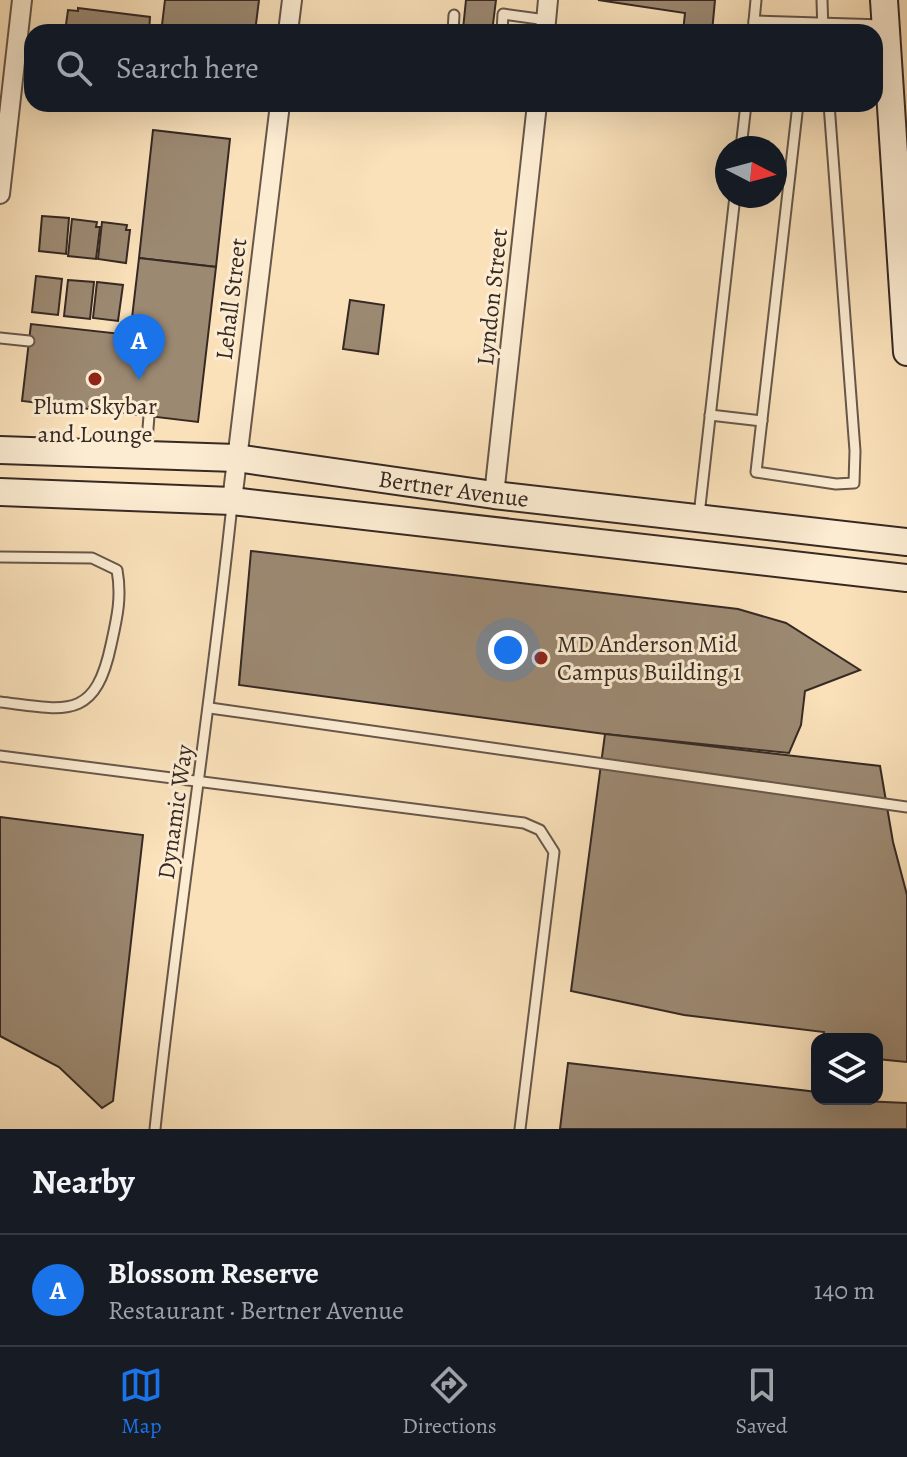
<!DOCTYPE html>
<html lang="en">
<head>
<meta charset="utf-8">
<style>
	:root { --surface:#171b24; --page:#20242c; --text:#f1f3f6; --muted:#9ea1a6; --line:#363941; --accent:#1a73e8 }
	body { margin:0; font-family:Alegreya,serif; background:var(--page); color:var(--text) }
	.controls { position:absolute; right:24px; bottom:24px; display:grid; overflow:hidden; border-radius:16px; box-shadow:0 8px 32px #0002 }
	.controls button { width:72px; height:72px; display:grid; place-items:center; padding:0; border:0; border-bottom:2px solid var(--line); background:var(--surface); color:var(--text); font:40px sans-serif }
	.compass { position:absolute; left:715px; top:136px; width:72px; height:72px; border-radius:50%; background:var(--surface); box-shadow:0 8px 32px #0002; rotate:96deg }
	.you { position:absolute; left:508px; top:650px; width:28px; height:28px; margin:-20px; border:6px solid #fff; border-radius:50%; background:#1a73e8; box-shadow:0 0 0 12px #1a73e833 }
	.badge { display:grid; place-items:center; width:52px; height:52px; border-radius:50%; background:var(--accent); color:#fff; font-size:26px; font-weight:700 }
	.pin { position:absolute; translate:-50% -66px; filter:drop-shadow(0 2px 4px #0008) }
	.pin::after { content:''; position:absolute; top:42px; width:28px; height:24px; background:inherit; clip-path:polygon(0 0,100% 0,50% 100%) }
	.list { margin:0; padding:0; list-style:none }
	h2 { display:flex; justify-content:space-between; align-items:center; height:104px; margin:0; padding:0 32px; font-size:34px }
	h2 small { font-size:26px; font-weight:400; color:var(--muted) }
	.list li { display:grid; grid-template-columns:52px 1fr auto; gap:24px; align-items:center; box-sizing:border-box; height:112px; padding:0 32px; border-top:2px solid var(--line) }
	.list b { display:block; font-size:30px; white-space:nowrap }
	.list p { margin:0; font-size:26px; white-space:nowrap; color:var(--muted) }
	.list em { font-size:26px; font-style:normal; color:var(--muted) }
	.icon { flex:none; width:44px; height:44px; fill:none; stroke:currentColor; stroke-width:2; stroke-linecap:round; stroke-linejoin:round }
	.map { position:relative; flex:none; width:907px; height:1129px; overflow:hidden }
	.search { position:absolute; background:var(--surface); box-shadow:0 8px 32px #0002; left:24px; right:24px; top:24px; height:88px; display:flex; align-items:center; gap:20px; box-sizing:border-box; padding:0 28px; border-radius:24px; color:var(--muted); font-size:30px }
	.sheet { height:216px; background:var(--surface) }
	nav { display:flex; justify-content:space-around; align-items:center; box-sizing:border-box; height:112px; border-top:2px solid var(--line); background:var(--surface); font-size:22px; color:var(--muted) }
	nav a { display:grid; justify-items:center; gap:4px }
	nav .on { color:var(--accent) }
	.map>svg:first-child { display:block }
	.building { fill:#9c8972; stroke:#362924; stroke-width:2 }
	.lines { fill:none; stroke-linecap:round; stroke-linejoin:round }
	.lane-casing { stroke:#67574a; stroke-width:13 }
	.street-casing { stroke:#67574a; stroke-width:22 }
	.secondary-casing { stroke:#362924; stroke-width:30 }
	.lane { stroke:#fcecd2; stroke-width:9 }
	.street { stroke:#fcecd2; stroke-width:18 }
	.secondary { stroke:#fcecd2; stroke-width:26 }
	.poi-dot { fill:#8f2418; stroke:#fcecd2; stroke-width:3 }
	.labels { text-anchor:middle; stroke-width:6; stroke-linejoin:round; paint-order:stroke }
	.street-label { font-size:24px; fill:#362924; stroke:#fcecd2 }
	.poi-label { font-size:24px; fill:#362924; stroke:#fcecd2 }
</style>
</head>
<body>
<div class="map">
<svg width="907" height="1129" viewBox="0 0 907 1129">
	<rect width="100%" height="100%" fill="#fae1ba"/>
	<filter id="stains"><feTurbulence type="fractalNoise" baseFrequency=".0025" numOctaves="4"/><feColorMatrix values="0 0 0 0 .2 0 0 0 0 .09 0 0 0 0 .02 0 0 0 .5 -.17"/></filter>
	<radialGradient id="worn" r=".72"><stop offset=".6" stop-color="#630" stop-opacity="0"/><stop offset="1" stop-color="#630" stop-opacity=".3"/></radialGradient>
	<g class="building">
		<path d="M165,0H259L255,32L162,25Z"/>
		<path d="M466,0H496L492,32L463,29Z"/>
		<path d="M598,0H715L712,32H683L685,13Z"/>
		<path d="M78,8L150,17L149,32H65L68,10L78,11Z"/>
		<path d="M153,130L230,139L216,267L139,258Z"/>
		<path d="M42,216L69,218L66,254L39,251Z"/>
		<path d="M72,219L97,222L96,227H100L96,259L68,256Z"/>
		<path d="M102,222L127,225L126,230H130L126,263L98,259Z"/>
		<path d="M139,258L216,267L198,422L22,401L31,324L130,335Z"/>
		<path d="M36,276L62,279L58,315L32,312Z"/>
		<path d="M68,280L94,282L90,319L64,316Z"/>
		<path d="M97,282L123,285L118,321L93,318Z"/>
		<path d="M350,300L384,305L378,354L343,349Z"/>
		<path d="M251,551L738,609L786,623L860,670L805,691L801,725L789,753L605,734L239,685Z"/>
		<path d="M605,734L880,766L893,842L907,895V1062L877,1059V1039H823L824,1032L684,1015L571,991Z"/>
		<path d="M0,817L143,835L113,1101L102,1108L59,1067L0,1036Z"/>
		<path d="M568,1063L817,1092V1099L907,1103V1129H560Z"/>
	</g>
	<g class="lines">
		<g class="lane-casing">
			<g id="lane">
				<path d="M822,0L823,32"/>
				<path d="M754,21L883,25"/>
				<path d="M453,32L454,15"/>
				<path d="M502,32L503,14L546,20"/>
				<path d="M753,32L756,0"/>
				<path d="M798,104L756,472L836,484L854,483L855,451L829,104"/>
				<path d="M741,148L746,104"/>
				<path d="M0,338L29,341"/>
				<path d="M710,415L762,421"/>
				<path d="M146,453L149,416"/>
				<path d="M699,515L735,196"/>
				<path d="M0,557L92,558L117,570C122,597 117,618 111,645C95,721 66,710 0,702"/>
				<path d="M210,708L907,807"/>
				<path d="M0,756L524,823L540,830L554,852L520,1129"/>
				<path d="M155,1129C177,921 210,714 232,505"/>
			</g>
		</g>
		<g class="street-casing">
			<g id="street">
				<path d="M288,32L292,0"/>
				<path d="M545,32L548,0"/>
				<path d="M0,194L22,0"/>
				<path d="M494,495L537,104"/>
				<path d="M232,501L280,104"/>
			</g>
		</g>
		<g class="secondary-casing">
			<g id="secondary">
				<path d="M884,0L907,352"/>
				<path id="s1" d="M0,450L236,458L494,495L907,542"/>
				<path d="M0,492L232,501L907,578"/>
			</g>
		</g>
		<use href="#lane" class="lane"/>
		<use href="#street" class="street"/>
		<use href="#secondary" class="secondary"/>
	</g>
	<g class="poi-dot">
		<circle cx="95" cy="379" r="8"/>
		<circle cx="541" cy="658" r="8"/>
	</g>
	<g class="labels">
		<g class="street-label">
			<text transform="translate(492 297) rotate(-84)" y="8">Lyndon Street</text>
			<text transform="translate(231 299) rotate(-83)" y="8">Lehall Street</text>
			<text dy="8" stroke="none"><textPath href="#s1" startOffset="456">Bertner Avenue</textPath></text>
			<text transform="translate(175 812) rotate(-82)" y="8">Dynamic Way</text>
		</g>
		<g class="poi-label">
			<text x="95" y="414">Plum Skybar<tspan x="95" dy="28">and Lounge</tspan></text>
			<text x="557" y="652" text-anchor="start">MD Anderson Mid<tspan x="557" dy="28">Campus Building 1</tspan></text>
		</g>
	</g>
	<rect width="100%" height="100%" filter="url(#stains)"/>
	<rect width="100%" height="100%" fill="url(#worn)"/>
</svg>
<div class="controls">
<button><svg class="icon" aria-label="layers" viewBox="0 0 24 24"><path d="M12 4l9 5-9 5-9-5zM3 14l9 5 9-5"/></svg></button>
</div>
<svg class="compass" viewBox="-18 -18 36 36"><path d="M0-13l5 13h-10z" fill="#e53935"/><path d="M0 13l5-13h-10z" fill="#9ea1a6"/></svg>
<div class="you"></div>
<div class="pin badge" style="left:139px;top:380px">A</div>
<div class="search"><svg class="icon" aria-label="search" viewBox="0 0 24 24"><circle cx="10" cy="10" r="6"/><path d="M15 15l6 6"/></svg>Search here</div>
</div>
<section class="sheet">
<h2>Nearby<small></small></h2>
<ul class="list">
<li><span class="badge">A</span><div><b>Blossom Reserve</b><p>Restaurant · Bertner Avenue</p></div><em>140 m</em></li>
</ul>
</section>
<nav>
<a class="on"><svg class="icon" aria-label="map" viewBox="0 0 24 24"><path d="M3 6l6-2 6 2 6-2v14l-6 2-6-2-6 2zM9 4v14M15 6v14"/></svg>Map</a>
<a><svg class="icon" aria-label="directions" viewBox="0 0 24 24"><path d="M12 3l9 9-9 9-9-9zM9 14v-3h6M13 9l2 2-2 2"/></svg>Directions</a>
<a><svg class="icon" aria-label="saved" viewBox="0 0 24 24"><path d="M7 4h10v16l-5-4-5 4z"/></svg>Saved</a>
</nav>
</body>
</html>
